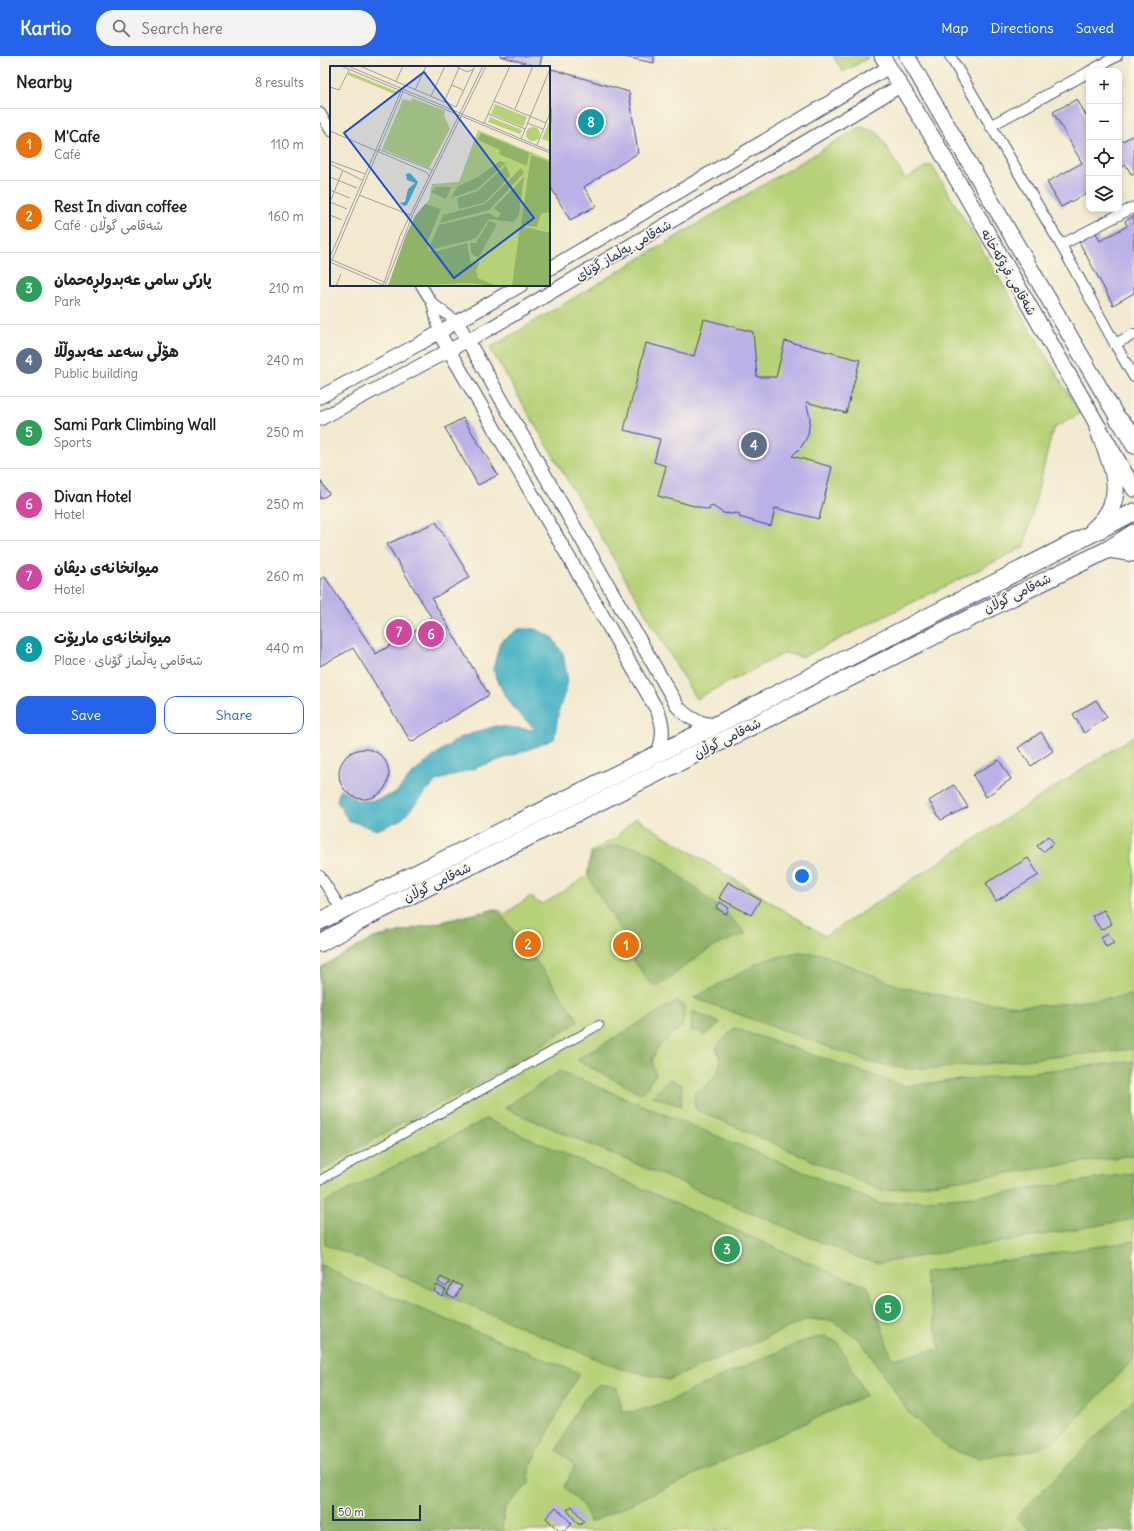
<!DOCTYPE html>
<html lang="en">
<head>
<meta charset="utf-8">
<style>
	:root { --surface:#fff; --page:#f2f2f2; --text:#202124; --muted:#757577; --line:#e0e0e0; --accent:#2563eb }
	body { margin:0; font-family:Delius,"Playpen Sans Arabic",sans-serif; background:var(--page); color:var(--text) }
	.controls { position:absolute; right:12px; top:12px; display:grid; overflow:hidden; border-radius:8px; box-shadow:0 2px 6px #0003 }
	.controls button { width:36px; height:36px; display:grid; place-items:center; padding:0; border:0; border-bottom:1px solid var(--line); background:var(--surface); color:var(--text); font:20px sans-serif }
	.scale { position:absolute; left:12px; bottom:10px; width:89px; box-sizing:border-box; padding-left:4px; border:2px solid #1b2f5e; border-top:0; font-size:11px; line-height:14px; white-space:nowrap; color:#1b2f5e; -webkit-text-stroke:3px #fcf5e5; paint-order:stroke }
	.you { position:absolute; left:482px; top:820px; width:14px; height:14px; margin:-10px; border:3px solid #fff; border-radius:50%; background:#1a73e8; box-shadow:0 0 0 6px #1a73e833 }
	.badge { display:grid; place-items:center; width:26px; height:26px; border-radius:50%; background:var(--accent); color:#fff; font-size:13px; font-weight:700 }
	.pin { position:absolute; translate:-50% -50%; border:2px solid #fff; box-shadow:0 1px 4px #0006 }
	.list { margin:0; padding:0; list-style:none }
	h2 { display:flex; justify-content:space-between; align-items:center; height:52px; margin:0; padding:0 16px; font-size:17px }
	h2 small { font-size:13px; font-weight:400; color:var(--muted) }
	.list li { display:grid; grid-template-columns:26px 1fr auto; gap:12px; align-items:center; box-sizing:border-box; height:72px; padding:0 16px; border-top:1px solid var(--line) }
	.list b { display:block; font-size:15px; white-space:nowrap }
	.list p { margin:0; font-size:13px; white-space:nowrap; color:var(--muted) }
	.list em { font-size:13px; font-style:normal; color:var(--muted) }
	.actions { display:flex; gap:8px; padding:12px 16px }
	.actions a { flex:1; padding:9px 0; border:1px solid var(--accent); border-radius:12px; text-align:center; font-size:14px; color:var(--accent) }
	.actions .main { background:var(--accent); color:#fff }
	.icon { flex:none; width:22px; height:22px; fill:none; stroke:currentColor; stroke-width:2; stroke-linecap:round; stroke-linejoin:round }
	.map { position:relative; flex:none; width:814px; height:1475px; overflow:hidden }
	header { display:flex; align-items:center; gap:24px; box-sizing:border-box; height:56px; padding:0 20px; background:var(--accent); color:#fff }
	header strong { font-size:19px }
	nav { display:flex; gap:22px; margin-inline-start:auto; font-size:14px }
	.search { width:280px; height:36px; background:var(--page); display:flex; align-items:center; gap:10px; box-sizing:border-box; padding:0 14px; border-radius:22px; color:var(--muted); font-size:15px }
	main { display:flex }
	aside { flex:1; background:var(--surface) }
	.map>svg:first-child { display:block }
	.green { fill:#b6d177; stroke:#68806a }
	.forest { fill:#90b368; stroke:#567163 }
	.water { fill:#47b2c4; stroke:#317091 }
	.building { fill:#bbb1e6 }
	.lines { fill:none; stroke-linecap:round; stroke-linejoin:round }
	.pedestrian-casing { stroke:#3b4b6f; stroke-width:10 }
	.minor-casing { stroke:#3b4b6f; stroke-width:12 }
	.tertiary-casing { stroke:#3b4b6f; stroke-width:15 }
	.secondary-casing { stroke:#3b4b6f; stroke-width:17 }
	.primary-casing { stroke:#3b4b6f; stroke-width:19 }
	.pedestrian { stroke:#fff; stroke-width:8 }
	.minor { stroke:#fff; stroke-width:10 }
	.tertiary { stroke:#fff; stroke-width:13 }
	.secondary { stroke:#fff; stroke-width:15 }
	.primary { stroke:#fff; stroke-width:17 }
	.labels { text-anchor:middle; stroke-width:3.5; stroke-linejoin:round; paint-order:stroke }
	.street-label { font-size:13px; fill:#1b2f5e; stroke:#fcf5e5 }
	.inset-road { fill:none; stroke:#9c9fa2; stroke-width:1 }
	.view { fill:#1d4ed8; fill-opacity:0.15; stroke:#1d4ed8; stroke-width:2 }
	.inset-edge { fill:none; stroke:#1b2f5e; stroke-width:2 }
</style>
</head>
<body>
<header>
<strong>Kartio</strong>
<div class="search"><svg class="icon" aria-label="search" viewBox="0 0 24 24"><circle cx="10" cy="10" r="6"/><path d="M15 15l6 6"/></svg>Search here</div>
<nav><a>Map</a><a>Directions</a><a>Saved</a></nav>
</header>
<main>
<aside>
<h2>Nearby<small>8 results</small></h2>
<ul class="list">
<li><span class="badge" style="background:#e8710a">1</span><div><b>M'Cafe</b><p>Café</p></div><em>110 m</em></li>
<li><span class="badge" style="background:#e8710a">2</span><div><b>Rest In divan coffee</b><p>Café · شەقامی گوڵان</p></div><em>160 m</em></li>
<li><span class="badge" style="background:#2e9e5b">3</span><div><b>پارکی سامی عەبدولڕەحمان</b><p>Park</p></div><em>210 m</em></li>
<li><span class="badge" style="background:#5c6f8a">4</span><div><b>ھۆڵی سەعد عەبدوڵڵا</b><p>Public building</p></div><em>240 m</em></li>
<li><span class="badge" style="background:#2e9e5b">5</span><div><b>Sami Park Climbing Wall</b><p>Sports</p></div><em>250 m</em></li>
<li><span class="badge" style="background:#d1479c">6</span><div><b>Divan Hotel</b><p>Hotel</p></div><em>250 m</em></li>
<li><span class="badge" style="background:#d1479c">7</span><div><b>میوانخانەی دیڤان</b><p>Hotel</p></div><em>260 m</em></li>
<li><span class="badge" style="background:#0f9aa8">8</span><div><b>میوانخانەی ماریۆت</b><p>Place · شەقامی یەڵماز گۆنای</p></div><em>440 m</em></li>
</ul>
<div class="actions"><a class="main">Save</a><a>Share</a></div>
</aside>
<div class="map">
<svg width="814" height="1475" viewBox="0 0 814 1475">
	<rect width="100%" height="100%" fill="#fcf5e5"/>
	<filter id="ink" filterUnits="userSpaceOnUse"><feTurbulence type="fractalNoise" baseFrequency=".025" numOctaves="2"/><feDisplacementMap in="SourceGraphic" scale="8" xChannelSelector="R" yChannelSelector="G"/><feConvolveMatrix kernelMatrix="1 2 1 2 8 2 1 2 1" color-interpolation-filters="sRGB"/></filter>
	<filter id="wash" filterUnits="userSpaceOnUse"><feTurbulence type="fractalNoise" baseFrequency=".012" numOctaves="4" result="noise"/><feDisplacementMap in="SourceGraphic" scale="16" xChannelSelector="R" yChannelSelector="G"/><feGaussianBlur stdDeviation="0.9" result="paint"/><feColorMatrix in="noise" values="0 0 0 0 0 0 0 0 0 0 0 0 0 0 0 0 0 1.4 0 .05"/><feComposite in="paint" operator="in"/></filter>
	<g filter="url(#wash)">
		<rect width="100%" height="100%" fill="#f2e9cf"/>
		<g class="green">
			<path d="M513,0H547L548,2L523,16Z"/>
			<path d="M540,71L557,75L585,123L611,108L760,357L733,373L704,491L483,601L465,597L376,643L170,292Z"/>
			<path d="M814,680V1475H0V912L54,882L176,853L185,858L211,840L217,846L223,848L267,820L271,796L294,783L316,762L505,880Z"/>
		</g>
		<g class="forest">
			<path d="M295,789L315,791L334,799L351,812L410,861L426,878C407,884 389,892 373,904C360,913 350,924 335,930L329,926L313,903L320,897L309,880L300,873L273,829L269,821V809L272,798Z"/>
			<path d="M176,853L210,896L259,965L173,1020L78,1069L0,1115V912L54,882Z"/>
			<path d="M477,896L501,898L581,931L650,945L698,950L731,949L814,939V993L621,1012L587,1013L553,1007L374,942L442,905Z"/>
			<path d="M357,945L365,950L362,971C352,977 336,991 333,1002C331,1006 334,1014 336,1018L322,1038L260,1006L258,1003Z"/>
			<path d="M372,955L400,967L384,980L378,975H371Z"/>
			<path d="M414,972L585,1030L814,1005V1099L562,1135L375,1053L374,1036C387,1031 399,1021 400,1006C400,1001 397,995 396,991Z"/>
			<path d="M240,1015L561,1148L686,1137L814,1117V1163L561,1207L541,1203L184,1052Z"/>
			<path d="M350,1023L362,1029L361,1050L332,1040Z"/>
			<path d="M166,1063L527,1224L548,1230L572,1303L620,1293L604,1217L814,1185V1303L735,1385L711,1395L657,1402L628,1392L589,1357L541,1285L513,1265L488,1263L349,1324L298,1312L5,1188V1146Z"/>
			<path d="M0,1208L29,1224L259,1317L209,1413V1428L185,1451L182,1472L185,1475H0Z"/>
			<path d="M505,1280L518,1287L546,1339L269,1467C269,1451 255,1442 244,1431L255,1410L237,1394C248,1372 259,1342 280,1328L297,1332L302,1355L314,1356L347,1346L407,1318L483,1285Z"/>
			<path d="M814,1343V1475H711L696,1461Z"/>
		</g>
		<path class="water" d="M199,573H216L232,581L243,598L248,626L239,654L234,683L197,698L116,725L82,763L57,774L28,764L17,745L20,733L38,745L56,744L76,737L90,720L119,696L141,681L176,670L216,674L195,654L186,642L173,614L180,586Z"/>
		<g id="blocks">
			<g class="building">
				<path d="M180,0H222L219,11Z"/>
				<path d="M306,0H334V7L305,1Z"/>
				<path d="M232,13L309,36L318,97L264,131L276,150L250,164L229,128V24Z"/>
				<path d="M757,43L769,65V136L741,151L727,126L762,107L733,56Z"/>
				<path d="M814,79V117L811,118L806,109L799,113V87Z"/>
				<path d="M814,160V237L793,249L758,184L775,175L780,185L807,170L805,165Z"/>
				<path d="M384,263L433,276L437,321H456L465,285L540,304L526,357L486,346L490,362L488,379L482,390L472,400L512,411L499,463L455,452L451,470L419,461L420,458L416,457L412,458L403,457L394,451L390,450L389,454L338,440L346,410L334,406L340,383L304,374L326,287L374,300Z"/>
				<path d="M143,362L178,419L158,429L125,372Z"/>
				<path d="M0,424L9,438L0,443Z"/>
				<path d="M116,466L150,521L112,543L169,639L91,686L33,592L0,610V523L5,521L56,598L113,564L67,488Z"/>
				<path d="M776,644L787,661L764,677L753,658Z"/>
				<path d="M721,676L733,695L711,710L698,692Z"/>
				<circle cx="44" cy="718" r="25"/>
				<path d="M679,704L691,723L666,741L653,719Z"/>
				<path d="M634,729L648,751L621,764L609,745Z"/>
				<path d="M728,780L734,787L723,796L717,790Z"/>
				<path d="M708,802L719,819L676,845L666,827Z"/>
				<path d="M408,826L440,844L431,859L399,842Z"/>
				<path d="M400,846L409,852L406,858L396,852Z"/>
				<path d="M784,854L792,868L781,874L772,860Z"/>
				<path d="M788,877L794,887L786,891L781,881Z"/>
				<path d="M207,880L215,892L210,896L201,884Z"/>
				<path d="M121,1221L130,1226L126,1231L118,1226Z"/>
				<path d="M133,1226L142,1230L135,1242L127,1238Z"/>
				<path d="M117,1229L126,1234L122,1240L114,1235Z"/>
				<path d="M252,1450L264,1466L259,1469L247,1454Z"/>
				<path d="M236,1451L252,1468L245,1475H239L226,1462Z"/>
			</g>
		</g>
	</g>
	<g filter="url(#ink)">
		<use href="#blocks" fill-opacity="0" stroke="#3b4b6f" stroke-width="1"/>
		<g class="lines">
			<g class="pedestrian-casing">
				<path id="pedestrian" d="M0,1124L279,969"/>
			</g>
			<g class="minor-casing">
				<g id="minor">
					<path d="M630,0L741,189L795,288L814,321"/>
					<path d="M770,15L797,0"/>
					<path d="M0,57L11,75"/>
					<path d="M670,70L769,16"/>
					<path d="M741,189L814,151"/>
					<path d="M101,229L112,247L119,277"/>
					<path d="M112,247L137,266"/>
					<path d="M795,288L814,278"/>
					<path d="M0,820L22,854"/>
				</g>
			</g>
			<g class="tertiary-casing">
				<g id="tertiary">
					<path d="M229,213L569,11"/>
					<path d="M137,266L358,651C369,663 380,668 396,669"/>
					<path d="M119,277L337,654C344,669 344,681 338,696"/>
					<path d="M0,341L99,288L201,229"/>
					<path d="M0,363L169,273L580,30"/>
				</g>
			</g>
			<g class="secondary-casing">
				<g id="secondary">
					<path d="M562,0L616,87L814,433"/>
					<path d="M587,0L814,390"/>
				</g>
			</g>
			<g class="primary-casing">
				<g id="primary">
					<path d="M798,363L814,379"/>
					<path d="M774,473C811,442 791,409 778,372"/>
					<path d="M789,493L814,497"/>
					<path d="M0,865L396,669L814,456"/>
					<path d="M0,887L47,861L789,493L814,477"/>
				</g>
			</g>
			<use href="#pedestrian" class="pedestrian"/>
			<use href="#minor" class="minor"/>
			<use href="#tertiary" class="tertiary"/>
			<use href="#secondary" class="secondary"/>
			<use href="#primary" class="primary"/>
		</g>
	</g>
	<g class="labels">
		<g class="street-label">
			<text transform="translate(303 194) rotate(-30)" y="5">شەقامی یەڵماز گۆنای</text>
			<text transform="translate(689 216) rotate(60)" y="5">شەقامی فڕۆکەخانە</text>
			<text transform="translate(697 537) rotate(-26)" y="5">شەقامی گوڵان</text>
			<text transform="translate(407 682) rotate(-27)" y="5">شەقامی گوڵان</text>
			<text transform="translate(117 826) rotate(-26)" y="5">شەقامی گوڵان</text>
		</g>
	</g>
	<g transform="translate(10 10)">
		<rect width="220" height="220" fill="#f2e9cf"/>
		<path d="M19,6L68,26L67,29L18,9ZM82,32L115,45L114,49L120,63L99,102L52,83L73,33L81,35ZM165,38L197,51L193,61L161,48ZM160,51L192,64L190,68L158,56ZM220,54V76L212,73ZM196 68a7 7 0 1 1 14 0a7 7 0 1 1-14 0ZM148,64L220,94V220H58L85,150L99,134L102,118L129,116Z" fill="#b6d177"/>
		<path d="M151,67L199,87L197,100L169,88L170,84L148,74ZM201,89L220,96V146L211,148L207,161L191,159ZM170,95L176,97L147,123L121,132L128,120L148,111ZM176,99L180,110L154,137L129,143L127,132L148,125ZM191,102L194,107L159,144L110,157L113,149L155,138ZM194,111L189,149L183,156L159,153L147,171L141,174L103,183L100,179L109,159L159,147L167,152L171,148L164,142ZM106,121H121L116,133L101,126ZM95,138L111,143L97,177L99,184L108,185L137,177L141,198L150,196L146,204L148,212L166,220L139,217L58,220L76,169L85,150ZM159,155L167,158L149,191L144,190L141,186L140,177H146ZM190,160L220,167V220H182Z" fill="#90b368"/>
		<path d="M80,107L88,116L77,139L74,140L70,137L75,136L78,123L85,117L77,114L76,108Z" fill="#47b2c4"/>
		<path class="inset-road" d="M11,0L220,87M18,0L220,85M30,0L126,41L145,0M125,0L137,6L144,3M66,15L73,0M122,19L133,24M0,21L9,24L19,4M85,24L96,0M101,30L115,0M164,35L216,57M114,36L129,2M185,43L203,0M158,48L195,63M154,57L180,0M197,57L213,63M0,65L96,106L99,110M191,73L220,3M207,79L220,47M48,83L102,104M0,95L35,108M0,98L32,114M0,111L27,122M0,124L20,132M29,129L80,149M0,136L13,104M0,136L17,143M0,149L12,154M0,191L71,25M0,193L54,216M2,194L73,26M0,196L53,219M6,220L11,208M53,220L70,170L153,0M55,220L83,148L156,0"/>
		<path class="view" d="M94,6L204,152L124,212L14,67Z"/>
		<rect width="220" height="220" class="inset-edge"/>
	</g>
</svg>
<div class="controls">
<button>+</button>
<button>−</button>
<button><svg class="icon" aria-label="locate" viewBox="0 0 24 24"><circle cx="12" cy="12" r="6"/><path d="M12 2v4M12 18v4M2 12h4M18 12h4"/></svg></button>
<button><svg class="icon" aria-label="layers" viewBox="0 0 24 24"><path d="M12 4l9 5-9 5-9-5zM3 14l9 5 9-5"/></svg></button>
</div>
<div class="scale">50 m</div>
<div class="you"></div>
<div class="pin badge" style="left:306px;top:889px;background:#e8710a">1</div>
<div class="pin badge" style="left:208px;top:888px;background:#e8710a">2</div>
<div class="pin badge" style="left:407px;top:1193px;background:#2e9e5b">3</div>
<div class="pin badge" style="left:434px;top:389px;background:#5c6f8a">4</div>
<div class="pin badge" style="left:568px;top:1252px;background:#2e9e5b">5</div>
<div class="pin badge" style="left:111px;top:578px;background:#d1479c">6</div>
<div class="pin badge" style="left:79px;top:576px;background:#d1479c">7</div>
<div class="pin badge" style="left:271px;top:66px;background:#0f9aa8">8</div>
</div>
</main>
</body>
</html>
